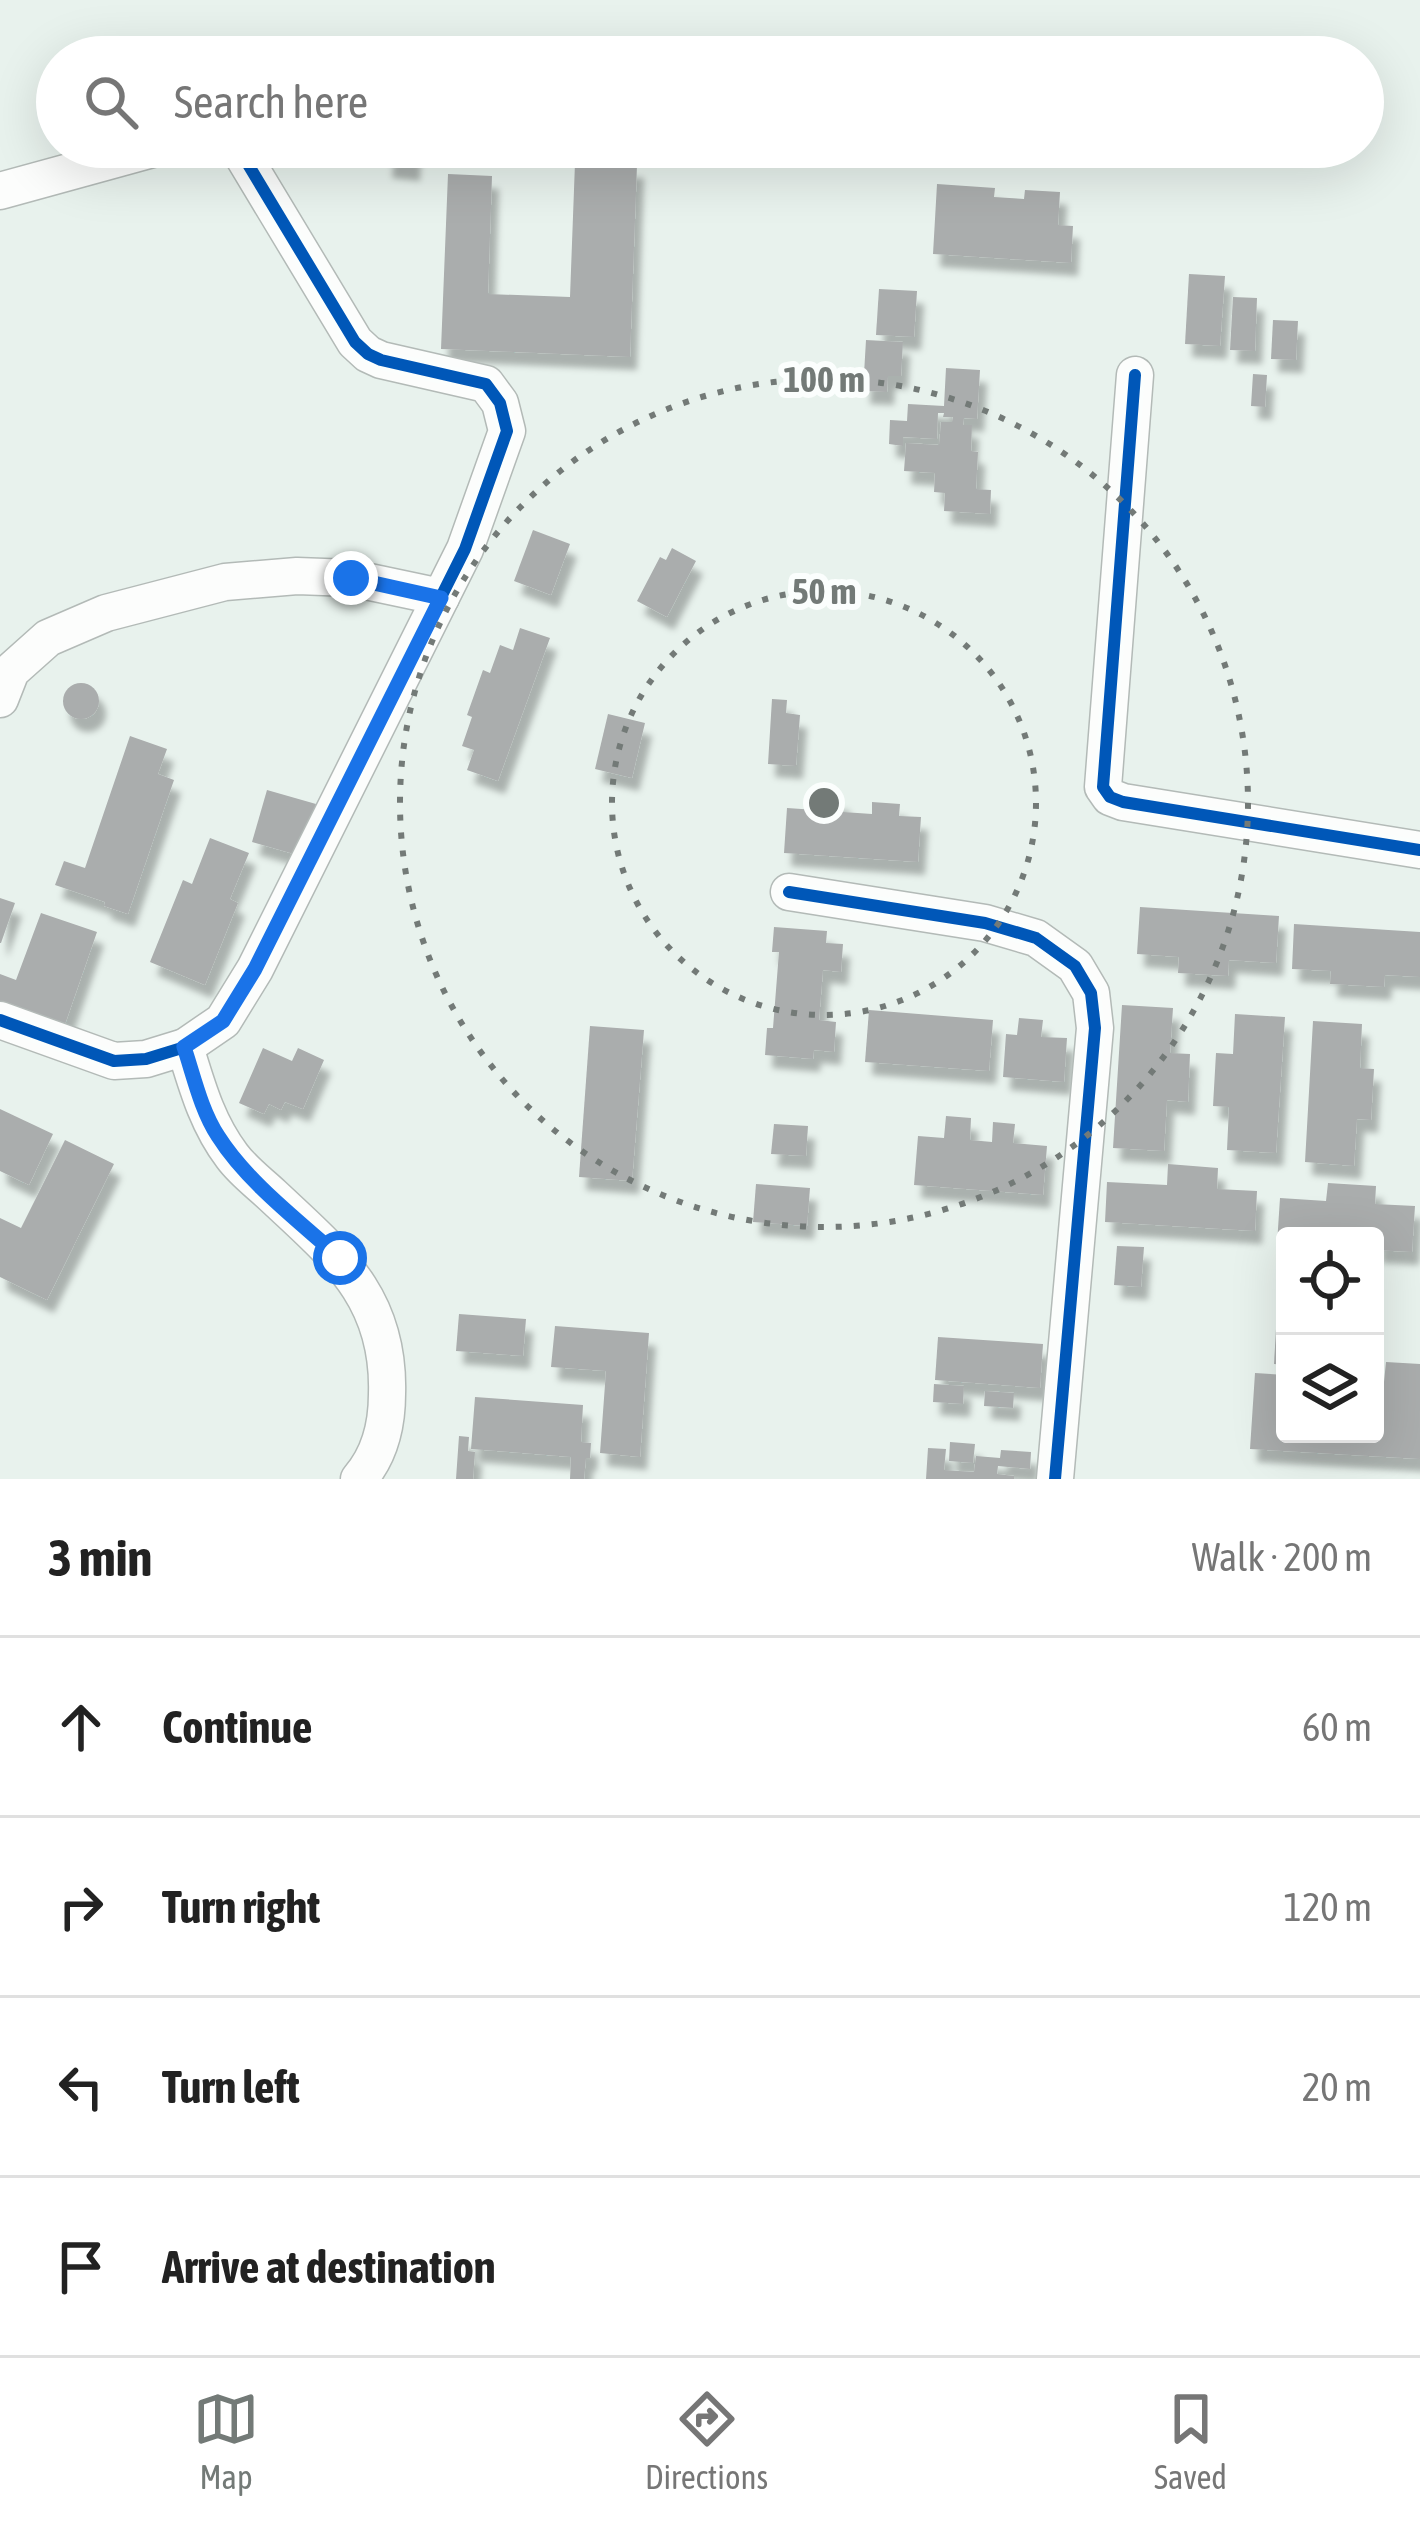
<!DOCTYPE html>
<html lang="en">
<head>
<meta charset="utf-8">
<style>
	:root { --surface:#fff; --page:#f2f2f2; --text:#222; --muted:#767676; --line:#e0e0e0; --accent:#737a77 }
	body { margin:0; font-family:"Asap Condensed",sans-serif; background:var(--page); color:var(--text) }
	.controls { position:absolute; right:36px; bottom:36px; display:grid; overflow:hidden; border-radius:12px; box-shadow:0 12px 48px #0002 }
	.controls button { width:108px; height:108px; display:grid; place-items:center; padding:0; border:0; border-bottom:3px solid var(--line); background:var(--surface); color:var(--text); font:60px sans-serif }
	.stop { position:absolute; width:36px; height:36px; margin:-27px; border:9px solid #1a73e8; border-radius:50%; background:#fff }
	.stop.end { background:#1a73e8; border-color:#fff; box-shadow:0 3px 12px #0008 }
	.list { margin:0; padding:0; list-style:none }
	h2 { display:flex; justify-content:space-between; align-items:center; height:156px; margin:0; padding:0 48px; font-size:51px }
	h2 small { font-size:39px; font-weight:400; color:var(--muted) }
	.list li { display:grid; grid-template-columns:78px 1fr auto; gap:36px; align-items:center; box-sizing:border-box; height:180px; padding:0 48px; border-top:3px solid var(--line) }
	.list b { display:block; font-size:45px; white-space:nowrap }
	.list em { font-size:39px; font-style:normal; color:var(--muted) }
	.icon { flex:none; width:66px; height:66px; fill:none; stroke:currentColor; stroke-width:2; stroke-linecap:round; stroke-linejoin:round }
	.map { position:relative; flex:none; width:1420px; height:1479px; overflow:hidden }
	.search { position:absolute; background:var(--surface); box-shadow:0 12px 48px #0002; left:36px; right:36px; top:36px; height:132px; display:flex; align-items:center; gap:30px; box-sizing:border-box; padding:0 42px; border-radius:66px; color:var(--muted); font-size:45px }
	.sheet { height:876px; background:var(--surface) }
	nav { display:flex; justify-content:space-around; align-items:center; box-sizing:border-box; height:168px; border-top:3px solid var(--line); background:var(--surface); font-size:33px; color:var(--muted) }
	nav a { display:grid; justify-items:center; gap:6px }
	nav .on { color:var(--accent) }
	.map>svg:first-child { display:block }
	.building { fill:#aaadad; filter:url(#shadow) }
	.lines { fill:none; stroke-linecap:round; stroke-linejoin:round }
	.minor-casing { stroke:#b3bab7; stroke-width:39 }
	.minor { stroke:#fcfdfc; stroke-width:36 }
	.cycleway-casing { stroke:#fbfefd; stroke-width:20 }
	.cycleway { stroke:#0057b8; stroke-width:12 }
	.route { stroke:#1a73e8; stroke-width:15 }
	.ring { fill:none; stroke:#737a77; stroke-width:6; stroke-dasharray:6 12 }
	.centre { fill:#737a77; stroke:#fbfefd; stroke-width:6 }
	.ring-label { font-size:36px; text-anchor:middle; font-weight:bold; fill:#737a77; stroke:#fbfefd; stroke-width:12; stroke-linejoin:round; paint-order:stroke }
</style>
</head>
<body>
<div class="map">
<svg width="1420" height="1479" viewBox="0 0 1420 1479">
	<defs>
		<filter id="shadow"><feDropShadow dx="7" dy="13" stdDeviation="3" flood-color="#0004"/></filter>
	</defs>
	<rect width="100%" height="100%" fill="#e8f2ed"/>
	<g class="building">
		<path d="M387,147H414L413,168L385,165Z"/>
		<path d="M575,163L637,165L630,357L441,349L448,174L492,176L488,294L570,297Z"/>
		<path d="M937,184L995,188L994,197L1024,199L1025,190L1060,192L1058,225L1073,226L1071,263L933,254Z"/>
		<path d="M1189,274L1225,276L1220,346L1185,344Z"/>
		<path d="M879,289L917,291L914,337L876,335Z"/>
		<path d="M1233,297L1257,298L1255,351L1230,350Z"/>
		<path d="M1273,320L1298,321L1296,360L1271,359Z"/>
		<path d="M866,340L903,342L901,376H888L887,392L863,391Z"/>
		<path d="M946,368L980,370L977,419L964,418L963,425H972L971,451L978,452L976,489L991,490L990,514L944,511L945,493L934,492L935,473L904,471L906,443L939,445L941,422H952L953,417H943L944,413H938L937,439L903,437V446L889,444L890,420L907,421L908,404L944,406Z"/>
		<path d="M1253,374L1267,375L1265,407L1251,406Z"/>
		<path d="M533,530L570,544L551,595L514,581Z"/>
		<path d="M672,548L696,561L667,617L637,601L660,557L666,560Z"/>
		<path d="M520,628L550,638L498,781L467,770L474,750L462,746L472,717L467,715L483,670L490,673L500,645L513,650Z"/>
		<circle cx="81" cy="701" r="18"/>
		<path d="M772,699L787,700L786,713L800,715L796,766L768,764Z"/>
		<path d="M608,714L645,723L632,778L595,769Z"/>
		<path d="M130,736L167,749L158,774L174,780L128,914L104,906L105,902L55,885L64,861L85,868Z"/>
		<path d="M267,790L316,804L301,856L252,842Z"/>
		<path d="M817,796L843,798V812L872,814V802L900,804L899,816L921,817L918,862L784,853L787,808L816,810Z"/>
		<path d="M210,838L249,853L230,899L238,903L205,985L150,962L183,880L192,884Z"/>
		<path d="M0,898L15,903L1,943H0Z"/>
		<path d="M1140,907L1279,916L1276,963L1229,960L1228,976L1178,973L1179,957L1137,954Z"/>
		<path d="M41,913L97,932L63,1030L0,1008V974L16,980Z"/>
		<path d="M1294,924L1420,932V977L1385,975L1384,987L1330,984L1331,971L1292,969Z"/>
		<path d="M774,927L827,931L826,943L843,944L841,972L823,970L819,1020L836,1022L834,1052L814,1050L813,1059L765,1055L767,1028H773L779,952H772Z"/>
		<path d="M1122,1005L1173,1008L1170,1053L1190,1054L1188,1102L1167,1100L1164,1151L1113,1148Z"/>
		<path d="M869,1010L993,1020L989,1071L865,1062Z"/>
		<path d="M1235,1014L1285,1017L1276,1153L1227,1150L1229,1107L1213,1106L1216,1053L1233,1054Z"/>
		<path d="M1019,1018L1043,1020L1041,1037L1067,1038L1064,1082L1003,1077L1006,1034L1017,1035Z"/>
		<path d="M1313,1021L1362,1024L1360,1068L1374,1069L1371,1120L1357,1119L1354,1166L1305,1162Z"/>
		<path d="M590,1026L644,1030L632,1181L579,1177Z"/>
		<path d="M263,1048L292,1061L298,1048L324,1060L303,1109L285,1102L281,1110L269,1104L264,1114L239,1103Z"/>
		<path d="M0,1109L53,1134L29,1185L0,1171Z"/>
		<path d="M946,1116L971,1118L970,1140L992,1142L993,1122L1015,1124L1013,1143L1047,1146L1043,1195L914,1185L918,1136L944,1138Z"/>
		<path d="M774,1124L808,1126L806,1156L771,1154Z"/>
		<path d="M65,1140L114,1164L47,1300L0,1277V1218L21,1228Z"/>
		<path d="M1168,1164L1218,1168L1217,1189L1257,1191L1255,1231L1105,1222L1107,1182L1167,1185Z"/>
		<path d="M1328,1183L1376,1186L1375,1204L1415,1206L1412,1252L1375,1250V1236H1285V1245L1277,1244L1280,1198L1326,1201Z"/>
		<path d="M756,1184L810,1188L807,1226L753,1222Z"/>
		<path d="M1117,1246L1144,1247L1141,1287L1114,1285Z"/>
		<path d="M459,1314L526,1319L523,1356L456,1351Z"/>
		<path d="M555,1326L649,1333L640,1457L600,1453L606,1371L551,1367Z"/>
		<path d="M1276,1329H1285V1365L1274,1364Z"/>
		<path d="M938,1337L1043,1344L1040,1388L935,1380Z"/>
		<path d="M1386,1362L1420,1364V1459L1250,1449L1255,1373L1285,1375V1434H1375V1381L1384,1382Z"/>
		<path d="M934,1384L964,1386L963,1404L933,1402Z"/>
		<path d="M985,1391L1014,1393L1013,1408L984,1406Z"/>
		<path d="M475,1397L583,1405L581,1442L591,1443L590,1458H586L584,1479H570L571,1457L471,1449Z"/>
		<path d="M459,1436L469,1437L468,1451L475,1452L473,1479H456Z"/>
		<path d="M950,1442L975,1444L973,1463L949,1461Z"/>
		<path d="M928,1448L946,1449L944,1470L974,1472L976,1456L1000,1458L1001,1450L1031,1452L1030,1469L998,1466L997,1474L1014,1476V1479H926Z"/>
	</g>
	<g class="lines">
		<g class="minor-casing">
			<g id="minor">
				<path d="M0,191L160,147"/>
				<path d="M1135,375L1103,787L1110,797L1123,802L1420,850"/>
				<path d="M0,699L11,671L48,638L106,613L225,582L297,576L351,578L441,597"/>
				<path d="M789,892L985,923L1036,938L1075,966L1091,993L1095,1028L1055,1479"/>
				<path d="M0,1020L114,1061L146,1059L185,1047L223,1021L255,969L465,549L507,431L500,403L486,384L381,360L368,354L355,342L240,151L232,147"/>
				<path d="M185,1047C197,1086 207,1123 232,1156C243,1171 258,1182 272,1195C336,1255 390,1297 387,1394C387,1425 380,1455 359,1479"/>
			</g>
		</g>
		<use href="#minor" class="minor"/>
		<g class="cycleway-casing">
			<g id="cycleway">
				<path d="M1135,375L1103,787L1110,797L1123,802L1420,850"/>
				<path d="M789,892L985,923L1036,938L1075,966L1091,993L1095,1028L1055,1479"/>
				<path d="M0,1020L114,1061L146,1059L185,1047L223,1021L255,969L465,549L507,431L500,403L486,384L381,360L368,354L355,342L240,151L232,147"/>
			</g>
		</g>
		<use href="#cycleway" class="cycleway"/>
	</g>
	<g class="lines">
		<path class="route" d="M340,1258C300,1222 247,1182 218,1136C201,1110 194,1077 184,1047L223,1021L255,969L441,598L351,578"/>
	</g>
	<g class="ring">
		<circle cx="824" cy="803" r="212"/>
		<circle cx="824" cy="803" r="424"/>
	</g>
	<circle cx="824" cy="803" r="18" class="centre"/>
	<g class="ring-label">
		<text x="824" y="392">100 m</text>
		<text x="824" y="604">50 m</text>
	</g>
</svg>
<div class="controls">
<button><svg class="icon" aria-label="locate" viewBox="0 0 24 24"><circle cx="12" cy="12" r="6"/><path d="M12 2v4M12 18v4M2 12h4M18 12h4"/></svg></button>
<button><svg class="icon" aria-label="layers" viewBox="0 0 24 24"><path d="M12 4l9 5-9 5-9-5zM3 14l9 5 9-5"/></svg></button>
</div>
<div class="stop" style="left:340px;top:1258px"></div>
<div class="stop end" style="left:351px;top:578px"></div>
<div class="search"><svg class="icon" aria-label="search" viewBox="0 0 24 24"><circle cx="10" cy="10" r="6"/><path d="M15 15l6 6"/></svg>Search here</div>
</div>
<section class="sheet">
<h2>3 min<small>Walk · 200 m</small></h2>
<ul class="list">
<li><svg class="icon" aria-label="ahead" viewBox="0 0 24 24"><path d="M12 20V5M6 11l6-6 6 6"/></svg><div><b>Continue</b></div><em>60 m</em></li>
<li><svg class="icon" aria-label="right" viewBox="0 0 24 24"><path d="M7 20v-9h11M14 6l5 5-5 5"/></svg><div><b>Turn right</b></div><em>120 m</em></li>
<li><svg class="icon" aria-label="left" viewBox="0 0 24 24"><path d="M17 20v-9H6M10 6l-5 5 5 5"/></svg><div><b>Turn left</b></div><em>20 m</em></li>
<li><svg class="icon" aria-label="arrive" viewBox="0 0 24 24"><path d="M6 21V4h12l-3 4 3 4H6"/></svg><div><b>Arrive at destination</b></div></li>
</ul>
</section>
<nav>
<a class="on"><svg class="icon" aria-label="map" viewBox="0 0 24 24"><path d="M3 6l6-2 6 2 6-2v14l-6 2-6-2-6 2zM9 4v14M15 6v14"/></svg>Map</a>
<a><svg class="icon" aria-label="directions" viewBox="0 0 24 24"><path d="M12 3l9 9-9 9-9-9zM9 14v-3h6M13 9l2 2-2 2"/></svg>Directions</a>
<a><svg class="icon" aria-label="saved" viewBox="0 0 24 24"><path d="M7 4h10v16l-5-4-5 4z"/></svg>Saved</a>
</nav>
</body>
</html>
